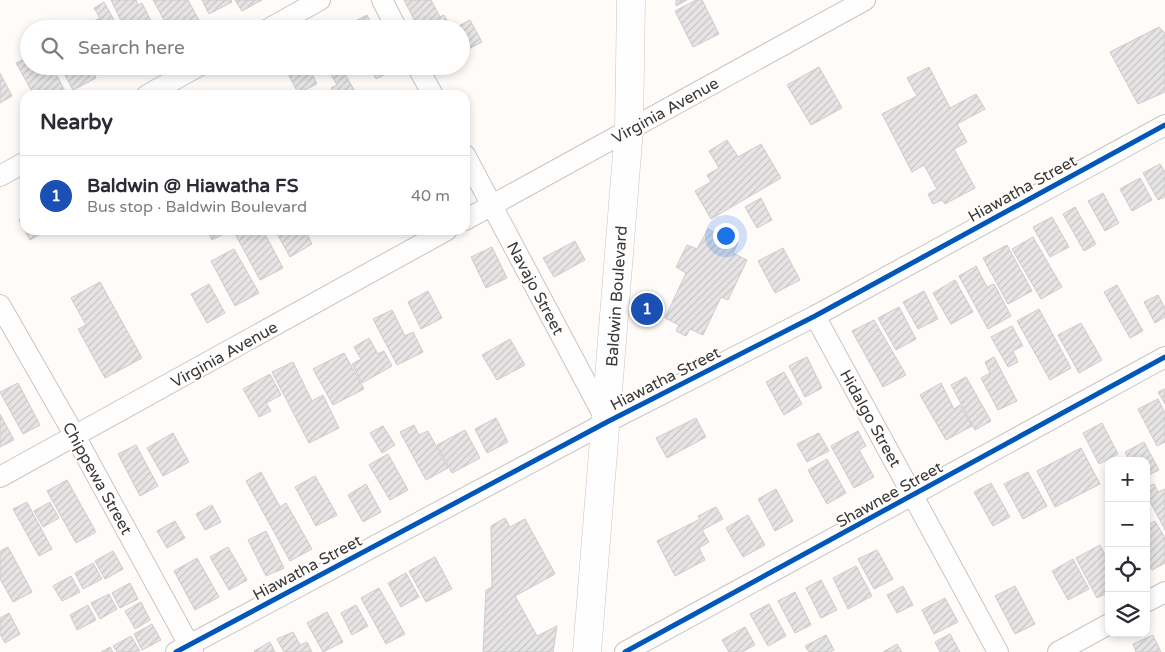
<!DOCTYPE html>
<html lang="en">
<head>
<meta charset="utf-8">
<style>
	:root { --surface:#fff; --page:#f2f2f3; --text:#2b2b33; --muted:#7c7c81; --line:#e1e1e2; --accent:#1a73e8 }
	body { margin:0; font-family:"Varela Round",sans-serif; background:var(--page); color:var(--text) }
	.controls { position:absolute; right:15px; bottom:15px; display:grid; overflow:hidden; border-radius:10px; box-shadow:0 2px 8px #0003 }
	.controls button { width:45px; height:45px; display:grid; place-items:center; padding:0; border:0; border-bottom:1px solid var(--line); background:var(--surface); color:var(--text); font:25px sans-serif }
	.you { position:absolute; left:725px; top:235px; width:18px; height:18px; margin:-12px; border:4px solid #fff; border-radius:50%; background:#1a73e8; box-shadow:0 0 0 8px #1a73e833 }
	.badge { display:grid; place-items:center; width:32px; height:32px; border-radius:50%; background:var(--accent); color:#fff; font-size:16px; font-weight:700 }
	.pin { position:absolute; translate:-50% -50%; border:2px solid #fff; box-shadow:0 1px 5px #0006 }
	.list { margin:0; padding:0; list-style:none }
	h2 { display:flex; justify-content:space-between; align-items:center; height:65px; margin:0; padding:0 20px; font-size:21px }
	h2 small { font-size:16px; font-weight:400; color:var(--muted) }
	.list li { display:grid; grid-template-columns:32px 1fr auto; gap:15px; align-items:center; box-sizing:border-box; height:80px; padding:0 20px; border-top:1px solid var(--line) }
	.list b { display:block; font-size:19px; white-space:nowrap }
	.list p { margin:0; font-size:16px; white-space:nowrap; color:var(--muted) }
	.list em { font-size:16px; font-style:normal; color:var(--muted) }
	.icon { flex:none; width:28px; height:28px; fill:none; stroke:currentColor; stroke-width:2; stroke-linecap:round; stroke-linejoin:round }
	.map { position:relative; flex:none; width:1165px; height:652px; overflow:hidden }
	.search { position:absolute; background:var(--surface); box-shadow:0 2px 8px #0003; left:20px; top:20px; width:450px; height:55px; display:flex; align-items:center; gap:12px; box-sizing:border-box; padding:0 18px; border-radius:28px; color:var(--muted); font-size:19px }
	.panel { position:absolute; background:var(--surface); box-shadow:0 2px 8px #0003; left:20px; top:90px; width:450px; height:145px; border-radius:15px }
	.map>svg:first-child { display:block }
	.building { fill:url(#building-hatch); stroke:#cdcccd }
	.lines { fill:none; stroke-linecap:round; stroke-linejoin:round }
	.street-casing { stroke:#c8c5c4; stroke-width:22 }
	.secondary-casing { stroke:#c8c5c4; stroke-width:29 }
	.street { stroke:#fffefe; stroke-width:20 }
	.secondary { stroke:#fffefe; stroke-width:28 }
	.cycleway-casing { stroke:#fff; stroke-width:8 }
	.cycleway { stroke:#0057b8; stroke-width:5 }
	.labels { text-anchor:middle; stroke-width:4; stroke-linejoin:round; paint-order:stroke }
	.street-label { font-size:16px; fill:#3b3735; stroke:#fff }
</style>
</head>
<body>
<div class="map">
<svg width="1165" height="652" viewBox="0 0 1165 652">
	<defs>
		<pattern id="building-hatch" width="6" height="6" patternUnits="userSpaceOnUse" patternTransform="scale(1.25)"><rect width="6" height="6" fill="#e6e4e5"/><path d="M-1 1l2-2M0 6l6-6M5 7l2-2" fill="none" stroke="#c6c4c5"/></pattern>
	</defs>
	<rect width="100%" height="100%" fill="#fefbf9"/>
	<g class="building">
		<path d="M111,0H136L138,5L142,3L154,27L161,24L164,29H125Z"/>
		<path d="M153,0H188L202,26L197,29H169Z"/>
		<path d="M202,0H231L232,2L209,14Z"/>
		<path d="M235,0H262L242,11Z"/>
		<path d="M404,0H431L440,17L444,15L451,28L419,29Z"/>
		<path d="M676,0H687L676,6Z"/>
		<path d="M696,0H702L719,34L693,47L675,11Z"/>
		<path d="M104,2L119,29H93L90,23L100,18L94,8Z"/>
		<path d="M367,15L374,29H340Z"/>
		<path d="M470,20L482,42L461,53V29H453Z"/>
		<path d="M1159,27L1165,33V92L1138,104L1110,52Z"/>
		<path d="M29,57V66H52L67,95H34L16,63Z"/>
		<path d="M60,66H90L96,78L73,90Z"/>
		<path d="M284,66H308L317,84L298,93Z"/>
		<path d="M326,66H346L342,69L357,95H335L331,88L337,85Z"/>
		<path d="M370,66H393L395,69L376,79Z"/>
		<path d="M819,67L842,108L811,125L787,85Z"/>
		<path d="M929,67L950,108L976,94L985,109L957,124L967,142L954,149L975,188L945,204L942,200L933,204L928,194L937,189L924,165L912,172L882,114L917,96L907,78Z"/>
		<path d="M0,73L12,96L0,103Z"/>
		<path d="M727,140L738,157L761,144L781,178L711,219L695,191L711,182L707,175L719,168L709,151Z"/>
		<path d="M1160,164L1165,172V197L1158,200L1143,173Z"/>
		<path d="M1140,178L1152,200L1132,211L1120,189Z"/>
		<path d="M1103,193L1119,223L1105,231L1088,201Z"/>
		<path d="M761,198L772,220L757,228L745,207Z"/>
		<path d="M1075,207L1096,244L1084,251L1063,214Z"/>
		<path d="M25,217V230H48L30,240L19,220Z"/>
		<path d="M1052,217L1069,247L1050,257L1033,227Z"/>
		<path d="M708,229L738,243L733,253L747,260L728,300L721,297L703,335L690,329L686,336L676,331L679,325L665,318L686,273L676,267L687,245L697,249Z"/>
		<path d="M207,230H231L212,240Z"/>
		<path d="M233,230H257L260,235L264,232L283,268L260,280Z"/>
		<path d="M275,230H305L312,244L290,257Z"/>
		<path d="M1033,237L1062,287L1041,299L1012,249Z"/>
		<path d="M575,241L585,260L554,277L543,258Z"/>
		<path d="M1007,245L1032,291L1008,304L983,258Z"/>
		<path d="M492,247L507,278L486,288L471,257Z"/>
		<path d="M783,248L800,280L775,293L758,261Z"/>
		<path d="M234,249L259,293L235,306L211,261Z"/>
		<path d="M976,266L987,287L994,284L1011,316L988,329L959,276Z"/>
		<path d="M955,280L973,312L951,324L933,293Z"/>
		<path d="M100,282L142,358L105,378L78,329L86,325L71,298Z"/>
		<path d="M209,284L225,313L207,323L191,294Z"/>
		<path d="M1117,285L1143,331L1130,338L1104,292Z"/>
		<path d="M428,291L442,318L421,329L408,302Z"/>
		<path d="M924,291L938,319L918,329L903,302Z"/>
		<path d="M1158,295L1165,308V317L1155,323L1144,302Z"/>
		<path d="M899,307L916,339L896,350L878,318Z"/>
		<path d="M1039,309L1071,368L1050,380L1017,321Z"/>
		<path d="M392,310L405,336L413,332L423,352L397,365L373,319Z"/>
		<path d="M874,320L906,375L883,387L852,331Z"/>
		<path d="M1081,323L1102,360L1079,373L1058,335Z"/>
		<path d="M1012,326L1023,346L1013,351L1018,362L1008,367L991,337Z"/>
		<path d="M369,338L378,354L384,351L392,366L362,383L352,364L361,359L354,347Z"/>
		<path d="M510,339L525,365L497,380L482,355Z"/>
		<path d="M344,353L364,389L333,405L313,369Z"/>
		<path d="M807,357L822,388L805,397L789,366Z"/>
		<path d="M994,357L1017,401L998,410L981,378L990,373L985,362Z"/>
		<path d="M293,362L312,401L323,395L339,428L309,443L272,372Z"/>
		<path d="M784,372L802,404L784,415L766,382Z"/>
		<path d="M270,374L281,395L266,403L271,411L259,417L243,389Z"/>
		<path d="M966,377L991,421L975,430L951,385Z"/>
		<path d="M18,383L40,425L23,434L0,392Z"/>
		<path d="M941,383L954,409L960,405L972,426L946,440L920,395Z"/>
		<path d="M1165,389V404L1158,392Z"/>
		<path d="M1158,399L1165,413V442L1157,446L1138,409Z"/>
		<path d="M0,414L14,440L0,447Z"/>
		<path d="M496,418L508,442L487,453L475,429Z"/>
		<path d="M696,418L706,437L667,458L656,438Z"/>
		<path d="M1102,423L1118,454L1099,464L1083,433Z"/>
		<path d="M414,425L419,435L428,431L448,468L426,480L400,432Z"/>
		<path d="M383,426L395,445L382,453L370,433Z"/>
		<path d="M465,430L480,458L452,473L437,445Z"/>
		<path d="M858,431L866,446L859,450L874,477L854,488L831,446Z"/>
		<path d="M173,433L189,462L163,476L147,448Z"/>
		<path d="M819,433L829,451L807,462L797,444Z"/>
		<path d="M1144,442L1159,470L1146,476V461H1130L1125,452Z"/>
		<path d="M136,445L158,486L140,496L118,454Z"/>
		<path d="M1081,448L1100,484L1055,507L1037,471Z"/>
		<path d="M388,454L408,490L390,500L369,465Z"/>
		<path d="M827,459L846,493L827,504L808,470Z"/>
		<path d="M261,472L280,507L286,503L312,549L290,561L246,481Z"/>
		<path d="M1028,472L1047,506L1023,519L1004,484Z"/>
		<path d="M315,476L337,515L316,526L295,487Z"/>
		<path d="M67,480L96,532L76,543L47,491Z"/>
		<path d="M991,483L1010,517L993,526L974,492Z"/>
		<path d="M366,484L381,512L363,522L348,495Z"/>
		<path d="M1154,484L1158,492L1165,489V530L1146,494V488Z"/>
		<path d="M776,489L793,521L775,531L758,499Z"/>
		<path d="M27,502L52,549L39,556L13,509Z"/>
		<path d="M50,502L59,518L43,527L34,511Z"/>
		<path d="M212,505L221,522L205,530L196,514Z"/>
		<path d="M716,507L723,519L702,530L709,542L699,548L705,560L675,576L657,541L700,519L698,516Z"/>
		<path d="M748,515L765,545L743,557L726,528Z"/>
		<path d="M505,518L510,527L525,519L555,574L515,596L537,636L557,626L553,652H483L486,590L492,587L491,526Z"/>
		<path d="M175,521L185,538L167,548L157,531Z"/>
		<path d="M1155,521L1165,538V563L1152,570L1146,561V554L1150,552L1146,546V526Z"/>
		<path d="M266,531L284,568L266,576L248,540Z"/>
		<path d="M1100,545L1109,562V592L1097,598L1076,558Z"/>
		<path d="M8,547L32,592L13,602L0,579V551Z"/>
		<path d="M228,547L247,580L229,590L210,557Z"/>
		<path d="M877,550L893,579L874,589L858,559Z"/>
		<path d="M113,551L123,569L105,579L95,561Z"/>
		<path d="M435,557L452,589L426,602L409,571Z"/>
		<path d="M197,558L219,597L195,610L174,571Z"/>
		<path d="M1073,559L1089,589L1068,600L1052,571Z"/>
		<path d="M93,563L102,579L83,589L75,573Z"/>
		<path d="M856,566L872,596L848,609L833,578Z"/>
		<path d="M406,573L419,597L401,607L388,583Z"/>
		<path d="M71,576L80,592L62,601L53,586Z"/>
		<path d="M821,580L837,610L821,618L806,588Z"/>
		<path d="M130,583L138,599L120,608L112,593Z"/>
		<path d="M903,586L913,605L897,613L887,595Z"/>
		<path d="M1015,586L1035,624L1015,634L995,596Z"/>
		<path d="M379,588L405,634L386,644L361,598Z"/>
		<path d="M795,592L811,625L795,633L778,601Z"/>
		<path d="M109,594L117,609L100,619L91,603Z"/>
		<path d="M945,598L958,622L934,634L922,610Z"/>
		<path d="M141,602L150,620L135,629L125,611Z"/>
		<path d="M769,604L786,636L768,646L750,614Z"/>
		<path d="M88,605L96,620L77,630L70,615Z"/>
		<path d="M356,605L368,626L352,635L341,613Z"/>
		<path d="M327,612L343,642L323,652L307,623Z"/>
		<path d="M9,613L20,634L5,643L0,634V618Z"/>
		<path d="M152,624L161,640L142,650L134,634Z"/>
		<path d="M745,627L755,645L742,652H729L722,640Z"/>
		<path d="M293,632L300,645L307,642L312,652H284L277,639Z"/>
		<path d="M950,634L960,652H940L935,642Z"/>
		<path d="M826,635L834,650L830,652H809L805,646Z"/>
		<path d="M1153,635L1161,652H1136L1133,644Z"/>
		<path d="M131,636L140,651L117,652L113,646Z"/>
		<path d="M270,642L275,652H255L254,651Z"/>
		<path d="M897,644L902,652H883Z"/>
		<path d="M110,647L113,652H101Z"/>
	</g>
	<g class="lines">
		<g class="street-casing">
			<g id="street">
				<path d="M382,0L397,29"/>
				<path d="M268,29L320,0"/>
				<path d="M417,66L433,95"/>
				<path d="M147,95L199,66"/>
				<path d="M465,155L606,420"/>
				<path d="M0,176L25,162"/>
				<path d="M465,220L865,0"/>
				<path d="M0,305L75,436L193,652"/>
				<path d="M815,316L998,652"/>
				<path d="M0,477L447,230"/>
				<path d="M1146,602L1165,592"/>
				<path d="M176,652L607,422L815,316L1165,125"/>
				<path d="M625,652L1165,357"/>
				<path d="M1058,652L1109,624"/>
			</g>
		</g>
		<g class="secondary-casing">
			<path id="secondary" d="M587,652L629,129L631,0"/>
		</g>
		<use href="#street" class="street"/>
		<use href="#secondary" class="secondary"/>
		<g class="cycleway-casing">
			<g id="cycleway">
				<path d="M176,652L607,422L815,316L1165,125"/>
				<path d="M625,652L1165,357"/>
			</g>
		</g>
		<use href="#cycleway" class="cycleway"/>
	</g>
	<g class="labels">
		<g class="street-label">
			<text transform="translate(665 110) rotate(-29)" y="6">Virginia Avenue</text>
			<text transform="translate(1022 188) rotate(-29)" y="6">Hiawatha Street</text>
			<text transform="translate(536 288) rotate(62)" y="6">Navajo Street</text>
			<text transform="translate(616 296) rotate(-86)" y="6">Baldwin Boulevard</text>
			<text transform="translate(224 354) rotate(-29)" y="6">Virginia Avenue</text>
			<text transform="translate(665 378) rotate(-27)" y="6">Hiawatha Street</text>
			<text transform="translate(871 418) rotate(61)" y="6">Hidalgo Street</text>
			<text transform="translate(98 478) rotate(61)" y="6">Chippewa Street</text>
			<text transform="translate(889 494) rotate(-29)" y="6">Shawnee Street</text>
			<text transform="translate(307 567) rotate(-28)" y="6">Hiawatha Street</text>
		</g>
	</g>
</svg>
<div class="controls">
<button>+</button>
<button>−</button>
<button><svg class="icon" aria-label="locate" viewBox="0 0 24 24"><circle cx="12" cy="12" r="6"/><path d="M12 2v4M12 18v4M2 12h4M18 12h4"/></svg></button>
<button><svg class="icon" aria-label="layers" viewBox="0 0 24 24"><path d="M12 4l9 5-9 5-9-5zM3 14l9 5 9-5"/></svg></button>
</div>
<div class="you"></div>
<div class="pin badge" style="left:647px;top:309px;background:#1a4fb4">1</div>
<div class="search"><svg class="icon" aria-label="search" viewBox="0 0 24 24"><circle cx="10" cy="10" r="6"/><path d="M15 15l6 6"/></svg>Search here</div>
<section class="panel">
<h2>Nearby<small></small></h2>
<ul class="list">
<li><span class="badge" style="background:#1a4fb4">1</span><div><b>Baldwin @ Hiawatha FS</b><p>Bus stop · Baldwin Boulevard</p></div><em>40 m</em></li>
</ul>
</section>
</div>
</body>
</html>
